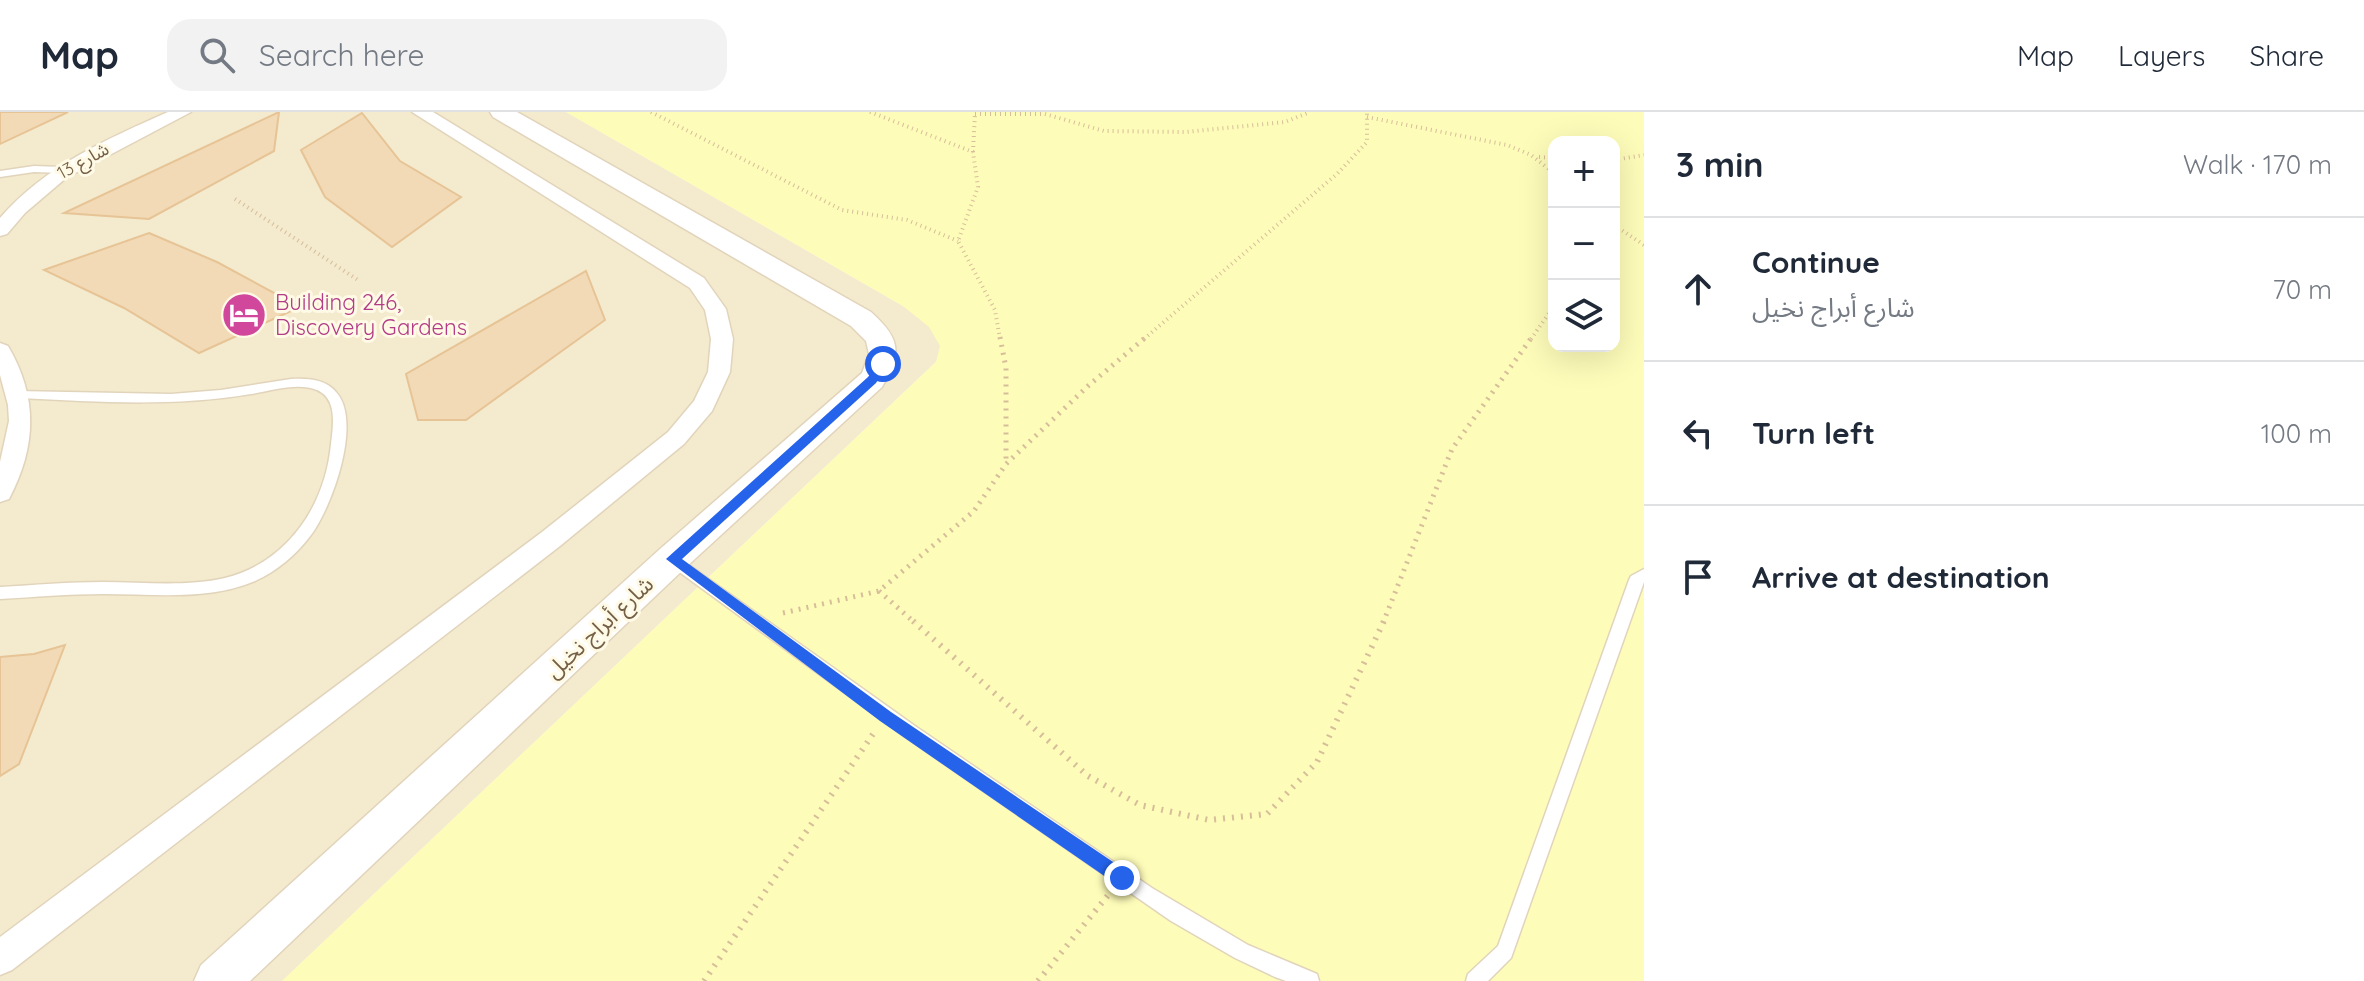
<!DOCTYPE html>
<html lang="en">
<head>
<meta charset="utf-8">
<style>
	:root { --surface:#fff; --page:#f2f2f3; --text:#1f2937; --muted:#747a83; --line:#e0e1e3 }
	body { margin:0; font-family:Quicksand,"Noto Sans Arabic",sans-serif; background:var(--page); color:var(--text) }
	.controls { position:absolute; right:24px; top:24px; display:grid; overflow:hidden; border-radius:16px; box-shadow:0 8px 32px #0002 }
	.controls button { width:72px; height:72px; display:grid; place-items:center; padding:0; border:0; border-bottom:2px solid var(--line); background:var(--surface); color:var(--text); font:40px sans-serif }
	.stop { position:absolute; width:24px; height:24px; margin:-18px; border:6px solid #2563eb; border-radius:50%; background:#fff }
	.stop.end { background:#2563eb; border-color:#fff; box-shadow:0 2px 8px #0008 }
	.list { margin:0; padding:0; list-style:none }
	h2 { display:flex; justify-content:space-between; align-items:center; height:104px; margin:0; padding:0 32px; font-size:34px }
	h2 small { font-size:26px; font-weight:400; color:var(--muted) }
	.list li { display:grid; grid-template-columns:52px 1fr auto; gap:24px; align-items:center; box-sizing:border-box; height:144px; padding:0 32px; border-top:2px solid var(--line) }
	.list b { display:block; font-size:30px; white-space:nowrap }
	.list p { margin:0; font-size:26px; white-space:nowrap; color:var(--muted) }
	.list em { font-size:26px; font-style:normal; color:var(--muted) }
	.icon { flex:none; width:44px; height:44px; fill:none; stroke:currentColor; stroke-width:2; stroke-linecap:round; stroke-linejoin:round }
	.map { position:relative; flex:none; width:1644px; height:869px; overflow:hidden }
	header { display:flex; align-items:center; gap:48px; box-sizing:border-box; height:112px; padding:0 40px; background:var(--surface); border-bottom:2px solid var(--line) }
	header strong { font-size:38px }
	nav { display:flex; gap:44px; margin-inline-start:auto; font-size:28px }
	.search { width:560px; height:72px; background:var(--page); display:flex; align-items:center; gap:20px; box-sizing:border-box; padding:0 28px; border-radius:24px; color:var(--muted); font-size:30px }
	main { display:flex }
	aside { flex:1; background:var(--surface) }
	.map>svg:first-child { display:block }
	.residential { fill:#f4eace }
	.sand { fill:#fefcb9; fill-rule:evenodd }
	.building { fill:#f3dab6; stroke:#e6c496; stroke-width:2 }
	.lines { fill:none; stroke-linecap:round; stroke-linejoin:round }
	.service-casing { stroke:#e1d4bb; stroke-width:3 }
	.minor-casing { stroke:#e1d4bb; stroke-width:3 }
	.tertiary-casing { stroke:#e1d4bb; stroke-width:3 }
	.path-far2 { stroke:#d7be9a; stroke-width:4; stroke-dasharray:1 4; stroke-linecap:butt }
	.path-far1 { stroke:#d7be9a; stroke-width:5; stroke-dasharray:2 6; stroke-linecap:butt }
	.path { stroke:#d7be9a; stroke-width:6; stroke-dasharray:2 7; stroke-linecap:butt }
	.service { fill:#fff; fill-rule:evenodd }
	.minor { fill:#fff; fill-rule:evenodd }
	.tertiary { fill:#fff; fill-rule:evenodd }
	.route { fill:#2563eb }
	.labels { text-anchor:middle; stroke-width:6; stroke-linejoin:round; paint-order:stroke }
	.far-street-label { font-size:18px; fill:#745f47; stroke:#fffae6 }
	.hotel-label { font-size:22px; fill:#b23c85; stroke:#fffae6; text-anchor:start }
	.street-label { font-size:22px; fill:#745f47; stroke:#fffae6 }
</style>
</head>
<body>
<header>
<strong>Map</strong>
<div class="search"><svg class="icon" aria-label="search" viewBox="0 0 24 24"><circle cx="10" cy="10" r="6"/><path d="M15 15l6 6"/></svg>Search here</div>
<nav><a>Map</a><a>Layers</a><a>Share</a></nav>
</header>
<main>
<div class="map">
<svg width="1644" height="869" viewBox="0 0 1644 869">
	<rect width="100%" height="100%" fill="#fdf7df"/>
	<path class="residential" d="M0,0H566L960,227L282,869H0Z"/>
	<path class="sand" d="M566,0H1644V869H282L936,250L940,234L929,215L903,194ZM1554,30H1614V234H1554Z"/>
	<g class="building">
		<path d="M0,0H68L0,32Z"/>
		<path d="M279,0L274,39L149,107L64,101Z"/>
		<path d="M362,1L400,49L461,85L392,135L325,85L301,38Z"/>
		<path d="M149,121L217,150L300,195L199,241L124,196L44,158Z"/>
		<path d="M586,159L605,208L466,308H418L406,262Z"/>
		<path d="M65,533L19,652L0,664V545L34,542Z"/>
	</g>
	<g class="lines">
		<g class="service-casing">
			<g id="service">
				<path d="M34,54L62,55L67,58L62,61L34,60L0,65V59Z"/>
				<path d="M291,267C306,266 326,267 336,280C363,309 332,395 311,423C296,443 277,459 255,469C208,489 154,482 104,482C69,482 35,485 0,487V475C34,473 69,470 103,470C144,470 186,475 225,466C288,450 325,394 331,332C333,314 338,287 317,278C297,270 271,279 251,282C174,295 98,290 20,286L14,282L16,279L171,282L221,278Z"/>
				<path d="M672,441L915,614L1152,776L1248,833L1317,862L1319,869H1286L1275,865L1235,846L1171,809L904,624L667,451L665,447L667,443Z"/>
				<path d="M1644,457V470L1511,846L1488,869H1466L1468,862L1498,834L1629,468L1631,464Z"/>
			</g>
		</g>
		<g class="minor-casing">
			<g id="minor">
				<path d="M168,0H191L66,66L25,101L7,122L0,124V106C45,54 107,27 168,0Z"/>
				<path d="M412,0H433L704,166L726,197L733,227L730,260L712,299L684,332L560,434L12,858L0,863V825L542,420L668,320L694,289L708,260L711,227L705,198L690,176Z"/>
				<path d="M0,231L8,234C38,285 37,334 9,387L0,390V350L9,309L8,293L0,263Z"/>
			</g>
		</g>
		<g class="tertiary-casing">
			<path id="tertiary" d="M490,0H517L871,200C901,227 902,241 882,275L684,457L250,869H194L201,853L660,437L862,261L869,242L866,229L851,214L493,5Z"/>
		</g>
		<g class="path-far2">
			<path d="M651,0L842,98L907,108L958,129"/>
			<path d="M870,0L973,40L978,75L958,129L995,198L1000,227"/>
			<path d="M975,2H1045L1104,19L1186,20L1285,10L1310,0"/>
			<path d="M1367,5L1507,33L1531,43L1554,61"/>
			<path d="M973,40L975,1"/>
			<path d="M1539,45L1554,46"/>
			<path d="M1614,48L1644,43"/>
			<path d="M235,87L358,168"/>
			<path d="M1614,113L1644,133"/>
			<path d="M1144,227L1337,62L1367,30V0"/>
			<path d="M1531,227L1554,194"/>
		</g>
		<g class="path-far1">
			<path d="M1000,225L1006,256V351"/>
			<path d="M879,479L915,511"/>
			<path d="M783,501L879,479L974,399L1006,352L1088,274L1146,225"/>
			<path d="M1383,511L1452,337L1532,225"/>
		</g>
		<g class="path">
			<path d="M913,509L1088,664L1140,693L1209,708L1267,702L1317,650L1384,509"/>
			<path d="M704,869L873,622"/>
			<path d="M1038,869L1109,782"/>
		</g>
		<use href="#service" class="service"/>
		<use href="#minor" class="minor"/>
		<use href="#tertiary" class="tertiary"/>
	</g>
	<path class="route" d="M879,250L888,252L876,271L682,447L891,600L1128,760V772H1116L880,609L666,447L868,265Z"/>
	<defs>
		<g id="hotel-disc" transform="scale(2.3)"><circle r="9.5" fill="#d1479c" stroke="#fffae6"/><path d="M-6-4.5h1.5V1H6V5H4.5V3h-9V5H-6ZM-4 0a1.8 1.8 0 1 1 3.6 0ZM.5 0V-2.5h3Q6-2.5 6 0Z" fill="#fff"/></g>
	</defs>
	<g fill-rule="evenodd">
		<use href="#hotel-disc" x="244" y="203"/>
	</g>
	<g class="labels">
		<g class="far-street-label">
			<text transform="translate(83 49) rotate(-29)" y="6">شارع 13</text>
		</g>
		<g class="hotel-label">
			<text x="275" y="198">Building 246,<tspan x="275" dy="25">Discovery Gardens</tspan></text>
		</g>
		<g class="street-label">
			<text transform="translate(599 515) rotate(-43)" y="8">شارع أبراج نخيل</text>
		</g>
	</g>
</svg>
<div class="controls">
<button>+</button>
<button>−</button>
<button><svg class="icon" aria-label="layers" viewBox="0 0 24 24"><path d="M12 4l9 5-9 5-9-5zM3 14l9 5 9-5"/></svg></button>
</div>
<div class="stop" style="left:883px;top:252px"></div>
<div class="stop end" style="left:1122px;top:766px"></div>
</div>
<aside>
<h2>3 min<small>Walk · 170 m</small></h2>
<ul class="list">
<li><svg class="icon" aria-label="ahead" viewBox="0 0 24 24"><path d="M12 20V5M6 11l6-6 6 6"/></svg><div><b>Continue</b><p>شارع أبراج نخيل</p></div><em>70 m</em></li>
<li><svg class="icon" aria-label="left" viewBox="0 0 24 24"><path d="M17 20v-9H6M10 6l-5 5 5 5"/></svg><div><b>Turn left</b></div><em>100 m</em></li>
<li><svg class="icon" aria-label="arrive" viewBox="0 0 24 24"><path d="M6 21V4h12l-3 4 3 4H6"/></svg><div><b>Arrive at destination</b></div></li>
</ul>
</aside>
</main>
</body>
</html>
